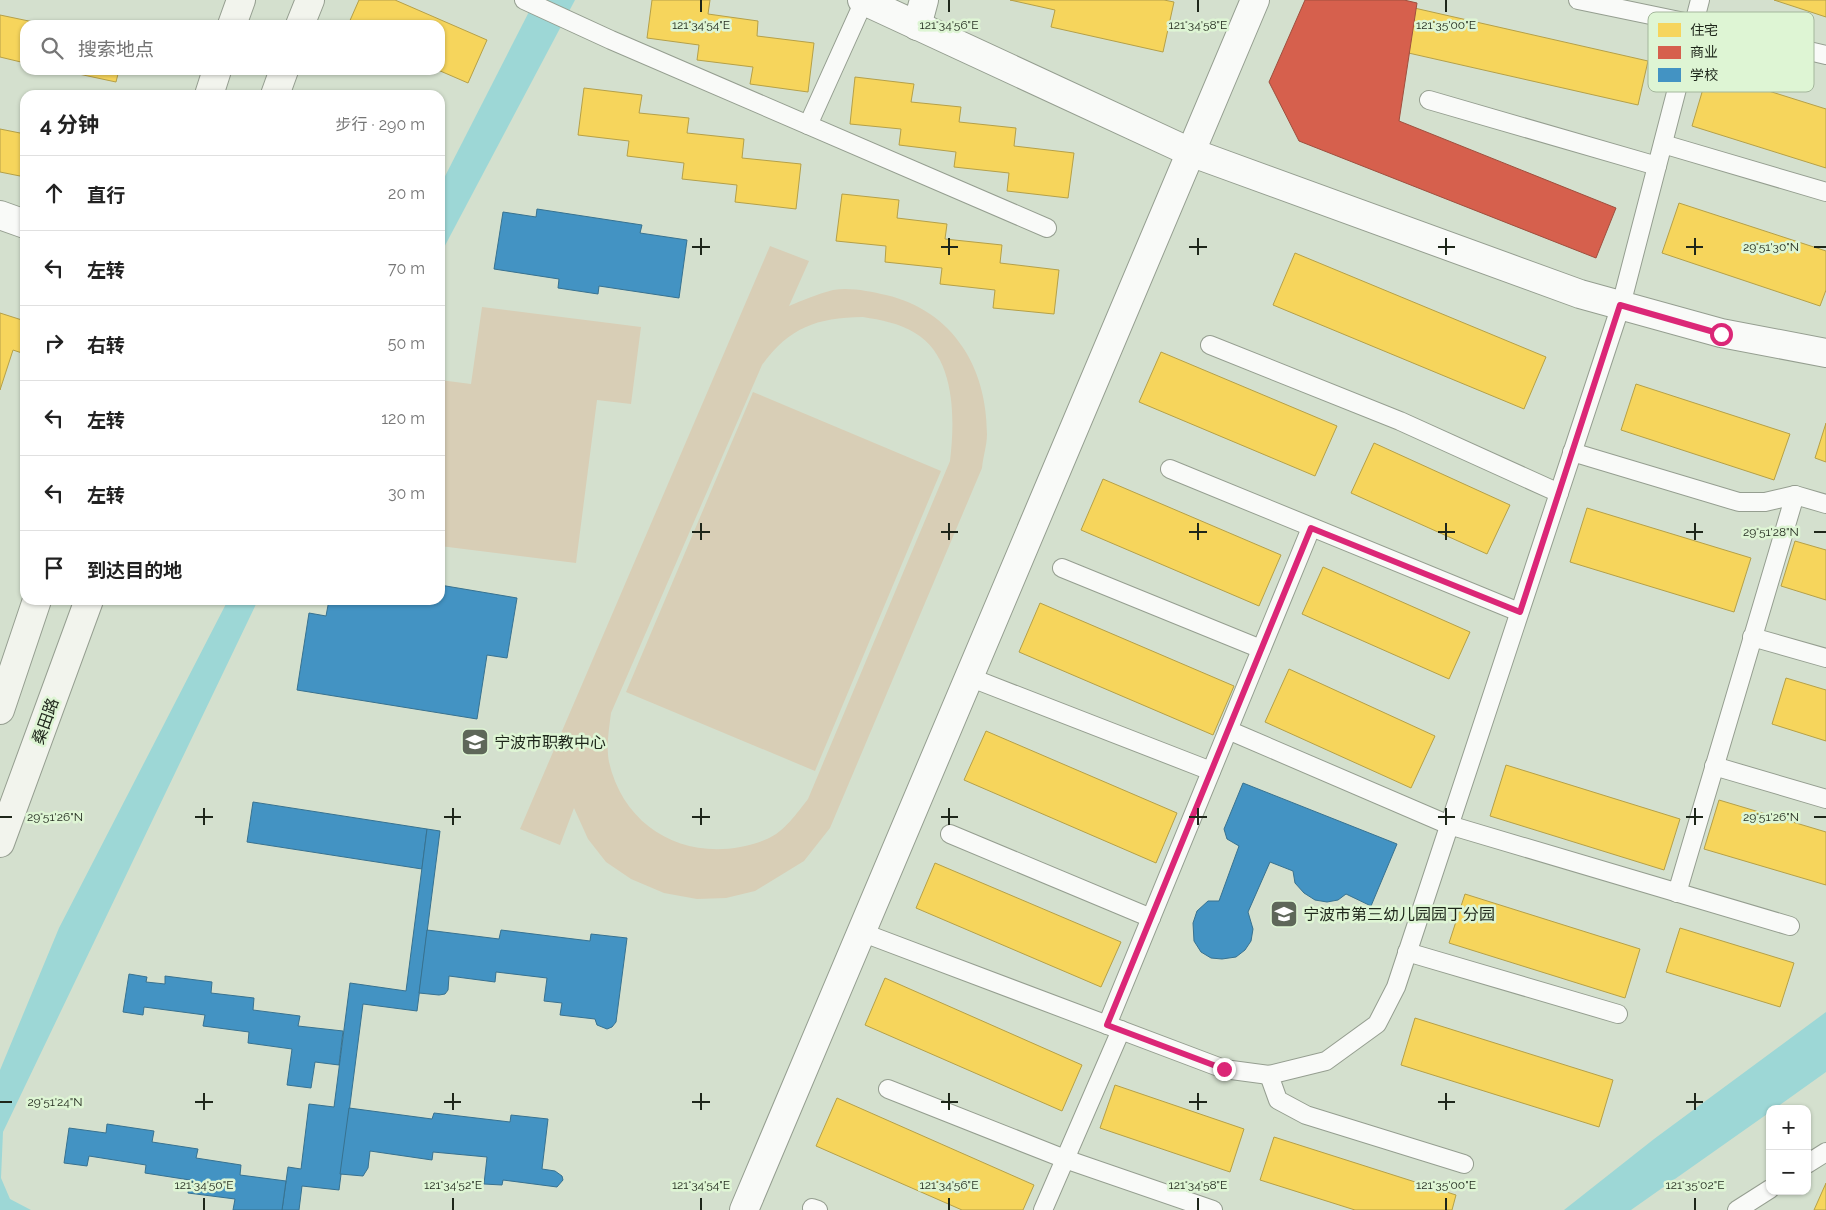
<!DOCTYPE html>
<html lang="zh">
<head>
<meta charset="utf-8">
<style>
	:root { --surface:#fff; --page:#f2f2f2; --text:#222; --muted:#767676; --line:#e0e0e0 }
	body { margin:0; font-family:Raleway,"Noto Sans SC",sans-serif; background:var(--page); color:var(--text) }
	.controls { position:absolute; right:15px; bottom:15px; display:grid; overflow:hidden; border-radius:10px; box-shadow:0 1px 4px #0004 }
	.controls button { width:45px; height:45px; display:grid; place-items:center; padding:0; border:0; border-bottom:1px solid var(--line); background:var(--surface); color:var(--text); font:25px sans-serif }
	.stop { position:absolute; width:15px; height:15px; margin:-11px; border:4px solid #db2777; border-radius:50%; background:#fff }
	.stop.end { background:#db2777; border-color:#fff; box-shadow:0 1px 5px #0008 }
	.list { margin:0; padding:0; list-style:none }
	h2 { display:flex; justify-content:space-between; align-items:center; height:65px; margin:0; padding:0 20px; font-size:21px }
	h2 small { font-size:16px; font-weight:400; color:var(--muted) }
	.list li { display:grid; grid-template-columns:32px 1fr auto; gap:15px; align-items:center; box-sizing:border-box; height:75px; padding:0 20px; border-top:1px solid var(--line) }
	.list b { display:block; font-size:19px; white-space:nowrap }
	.list em { font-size:16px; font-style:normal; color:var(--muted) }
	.icon { flex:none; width:28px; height:28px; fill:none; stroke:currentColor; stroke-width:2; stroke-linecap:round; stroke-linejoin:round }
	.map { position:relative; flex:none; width:1826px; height:1210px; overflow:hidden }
	.search { position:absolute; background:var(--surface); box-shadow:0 1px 4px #0004; left:20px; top:20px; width:425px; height:55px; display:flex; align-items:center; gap:12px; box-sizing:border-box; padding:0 18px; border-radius:15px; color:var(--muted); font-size:19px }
	.panel { position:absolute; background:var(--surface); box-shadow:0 1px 4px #0004; left:20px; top:90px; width:425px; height:515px; border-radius:15px }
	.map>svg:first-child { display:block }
	.green { fill:#d8ceb6; fill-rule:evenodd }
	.water { fill:#9dd7d6 }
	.homes { fill:#f6d55c; stroke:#b5a048 }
	.shops { fill:#d6604d; stroke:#9f4f3e }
	.schools { fill:#4393c3; stroke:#387290 }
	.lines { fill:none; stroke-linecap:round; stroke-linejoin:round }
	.lane-casing { stroke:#959e90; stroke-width:20 }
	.street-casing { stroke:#959e90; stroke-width:30 }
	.secondary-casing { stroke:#959e90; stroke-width:30 }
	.lane { stroke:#f9faf8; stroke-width:18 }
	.street { stroke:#f9faf8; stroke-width:28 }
	.secondary { stroke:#f2f4ed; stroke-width:28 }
	.route { stroke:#db2777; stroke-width:6 }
	.ticks { fill:none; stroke:#1e261a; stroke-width:2 }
	.labels { text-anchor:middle; stroke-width:5; stroke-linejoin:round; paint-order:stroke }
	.street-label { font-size:16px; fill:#1e261a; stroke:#def5d4 }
	.poi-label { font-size:16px; fill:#1e261a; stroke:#def5d4; text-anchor:start }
	.key { fill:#def5d4; stroke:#a4b79c; stroke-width:1 }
	.key-label { font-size:14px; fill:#1e261a }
	.ticks-label { font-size:12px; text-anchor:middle; fill:#1e261a; stroke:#def5d4; stroke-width:5; stroke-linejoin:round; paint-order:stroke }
</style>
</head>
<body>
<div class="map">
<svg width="1826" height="1210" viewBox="0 0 1826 1210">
	<rect width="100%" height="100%" fill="#d4e0ce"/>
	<g class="green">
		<path d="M770,246L809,261L789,306C803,300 818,294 833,290C849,287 869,291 886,295C953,311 987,367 987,434C987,445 983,457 982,468L830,828L804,861L755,891L726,898L697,899L664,893L631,879L606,862L588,839L574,808L560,845L520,829ZM863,317C881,320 899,323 915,333C956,357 955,420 950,461L808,799C797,813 784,832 767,839C699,867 626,836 609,762C606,746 609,729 611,713L762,365C790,327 816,318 863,317Z"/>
		<path d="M482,307L641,327L631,404L597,400L576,563L440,546V380L471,384Z"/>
		<path d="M753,392L941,471L815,771L626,692Z"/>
	</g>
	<g class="water">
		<path d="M535,0H575L440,255V186Z"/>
		<path d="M228,600H258L3,1132L1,1178L10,1199L31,1210H0V1070L59,928Z"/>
		<path d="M1826,1012V1072L1774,1109H1770V1112L1631,1210H1564L1654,1139Z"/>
	</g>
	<g class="homes">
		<path d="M359,0H395L487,40L468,83L438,70H440V25H348Z"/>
		<path d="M652,0H710L708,14L758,21L757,36L814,43L808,92L750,84L753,67L697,60L699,45L647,38Z"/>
		<path d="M1010,0H1164L1174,2L1163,52L1051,27L1055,10Z"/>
		<path d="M1314,0H1379L1648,61L1638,105L1307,30Z"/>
		<path d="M1774,0H1826V17Z"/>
		<path d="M0,15L48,25H25V63L0,57Z"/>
		<path d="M60,70H119L116,82Z"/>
		<path d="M1708,72L1826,109V168L1692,126Z"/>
		<path d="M855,77L914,84L911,102L961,107L959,122L1016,128L1014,146L1074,153L1068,198L1007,191L1009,173L954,167L956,152L899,145L901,129L850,124Z"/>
		<path d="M584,88L642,95L639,113L689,118L687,133L744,139L742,158L801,164L796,209L735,202L737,185L682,179L684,163L627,156L629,141L578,135Z"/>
		<path d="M1407,127L1613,209L1595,254L1389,172Z"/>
		<path d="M0,129L25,134V177L0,172Z"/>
		<path d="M842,194L899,200L897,218L947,224L945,239L1002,245L1000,263L1059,270L1054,314L993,308L995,290L940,284L942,268L885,262L886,246L836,241Z"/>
		<path d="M1679,203L1826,251V290L1820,306L1662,253Z"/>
		<path d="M1295,253L1546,357L1524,409L1273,305Z"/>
		<path d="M0,313L25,321V354L13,350L0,390Z"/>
		<path d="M1161,352L1337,426L1315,476L1139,402Z"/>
		<path d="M1636,384L1790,434L1774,480L1621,430Z"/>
		<path d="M1826,423V462L1815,458Z"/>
		<path d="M1374,443L1510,505L1487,554L1351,493Z"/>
		<path d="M1103,479L1281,555L1259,606L1081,530Z"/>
		<path d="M1587,508L1751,558L1734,612L1570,562Z"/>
		<path d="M1795,541L1826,550V600L1781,586Z"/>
		<path d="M1323,567L1470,632L1449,679L1302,614Z"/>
		<path d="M1040,603L1234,686L1213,735L1019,652Z"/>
		<path d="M1289,669L1435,736L1411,788L1265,722Z"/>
		<path d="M1786,678L1826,690V741L1772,724Z"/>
		<path d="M986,731L1177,813L1156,863L964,780Z"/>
		<path d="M1506,765L1680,819L1664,870L1490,816Z"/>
		<path d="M1719,800L1826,832V885L1704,849Z"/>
		<path d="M935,863L1121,942L1101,987L916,908Z"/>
		<path d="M1465,894L1640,949L1625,998L1449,943Z"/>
		<path d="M1680,928L1794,963L1780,1007L1666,972Z"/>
		<path d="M885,978L1082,1065L1062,1111L865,1025Z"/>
		<path d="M1415,1018L1613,1080L1599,1127L1401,1065Z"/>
		<path d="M1115,1085L1244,1129L1230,1172L1100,1128Z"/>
		<path d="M837,1098L1034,1185L1023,1210H962L816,1146Z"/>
		<path d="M1274,1137L1456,1195L1452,1210H1355L1260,1180Z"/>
		<path d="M1826,1183V1210H1814Z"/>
	</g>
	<path class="shops" d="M1305,0H1404L1417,3L1399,121L1616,208L1596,258L1299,141L1269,82Z"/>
	<g class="schools">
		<path d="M537,209L642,225L640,233L687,240L679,298L599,286L598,294L558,288L559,279L494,269L503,212L536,217Z"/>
		<path d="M440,585L517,598L507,658L487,655L477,719L297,690L309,613L326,616L329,600H440Z"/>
		<path d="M1243,783L1397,844L1371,906L1346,894L1338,900L1327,902L1315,900L1304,893L1295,883L1293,871L1270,862L1248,912L1253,929L1251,941L1245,950L1236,957L1222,959L1211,958L1201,952L1194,941L1193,923L1197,911L1208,901H1219L1239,846L1227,839L1224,829Z"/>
		<path d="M253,802L427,829L422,869L247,842Z"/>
		<path d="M427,829L440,831L417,1011L363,1004L339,1190L302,1186L299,1210H282L288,1167L301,1169L309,1104L334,1107L350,983L406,991Z"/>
		<path d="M427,930L499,939L501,930L590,941L591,934L627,938L616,1022L612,1027L607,1029L597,1025L595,1019L560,1015L562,1003L544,1001L547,978L496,972L495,982L449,976L448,990L445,994L439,995L419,993Z"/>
		<path d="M129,974L147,977L146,982L165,984V976L212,982L211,993L254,998L253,1010L300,1016L298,1026L343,1031L339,1065L315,1062L311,1088L287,1085L292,1049L248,1043L249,1032L203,1026L205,1015L144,1007L143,1015L123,1012Z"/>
		<path d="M349,1108L432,1119L434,1113L510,1122L511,1115L548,1119L542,1169L555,1171L562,1176L563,1180L557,1187L503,1180L502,1185L484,1184L487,1157L433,1152L432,1160L370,1151L368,1168L363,1176L340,1174Z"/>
		<path d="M107,1124L154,1131L152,1142L198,1149L196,1158L241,1165L240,1175L286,1181L282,1210H233L235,1199L188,1193L190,1180L145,1173L146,1165L89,1156L87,1166L64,1163L69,1128L106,1133Z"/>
	</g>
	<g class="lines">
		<g class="lane-casing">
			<g id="lane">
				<path d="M524,0L611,40L1047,228"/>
				<path d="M1578,0L1694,24L1826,55"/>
				<path d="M1429,100L1657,166"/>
				<path d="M808,125L864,1"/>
				<path d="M1663,144L1826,192"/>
				<path d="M1210,345L1400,421L1559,493"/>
				<path d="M1572,452L1739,502H1765L1795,495L1826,504"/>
				<path d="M1170,469L1519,612"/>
				<path d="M1062,568L1261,649"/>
				<path d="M1752,637L1826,658"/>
				<path d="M969,677L1211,771"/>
				<path d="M1228,730L1449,825L1790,926"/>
				<path d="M1714,766L1826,799"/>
				<path d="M950,834L1151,918"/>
				<path d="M1677,893L1795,495"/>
				<path d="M861,932L1224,1069L1269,1075L1326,1061L1377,1024L1396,987L1621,305L1700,0"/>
				<path d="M1407,952L1618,1014"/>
				<path d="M1107,1025L1311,528"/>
				<path d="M1269,1075L1278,1100L1306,1115L1464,1164"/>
				<path d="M888,1089L1065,1159L1213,1210"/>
				<path d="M1807,1164L1826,1152"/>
				<path d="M812,1208L818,1210"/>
				<path d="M1043,1210L1121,1030"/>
				<path d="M1737,1210L1770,1189"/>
			</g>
		</g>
		<g class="street-casing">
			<g id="street">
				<path d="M862,0L1190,152L1580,294L1721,333L1826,353"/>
				<path d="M917,26L924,0"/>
				<path d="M0,215L25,224"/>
				<path d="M744,1210L1255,0"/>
			</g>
		</g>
		<g class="secondary-casing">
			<g id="secondary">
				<path d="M232,25L241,0"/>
				<path d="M300,25L310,0"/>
				<path d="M209,95L217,70"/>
				<path d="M275,95L284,70"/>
				<path d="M0,710L37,600"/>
				<path d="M0,843L89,600"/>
			</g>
		</g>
		<use href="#lane" class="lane"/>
		<use href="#street" class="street"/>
		<use href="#secondary" class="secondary"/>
	</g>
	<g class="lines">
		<path class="route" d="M1224,1069L1107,1025L1311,528L1520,612L1620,305L1721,334"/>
	</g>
	<path class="ticks" d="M701,0V12M949,0V12M1198,0V12M1446,0V12M701,238V255M949,238V255M1198,238V255M1446,238V255M1695,238V255M692,247H710M941,247H958M1189,247H1207M1438,247H1455M1686,247H1703M1814,247H1826M701,523V540M949,523V540M1198,523V540M1446,523V540M1695,523V540M692,532H710M941,532H958M1189,532H1207M1438,532H1455M1686,532H1703M1814,532H1826M204,808V825M453,808V825M701,808V825M949,808V825M1198,808V825M1446,808V825M1695,808V825M0,817H12M195,817H213M444,817H461M692,817H710M941,817H958M1189,817H1207M1438,817H1455M1686,817H1703M1814,817H1826M204,1093V1110M453,1093V1110M701,1093V1110M949,1093V1110M1198,1093V1110M1446,1093V1110M1695,1093V1110M0,1102H12M195,1102H213M444,1102H461M692,1102H710M941,1102H958M1189,1102H1207M1438,1102H1455M1686,1102H1703M204,1198V1210M453,1198V1210M701,1198V1210M949,1198V1210M1198,1198V1210M1446,1198V1210M1695,1198V1210"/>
	<defs>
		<g id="university-square" transform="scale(1.4375)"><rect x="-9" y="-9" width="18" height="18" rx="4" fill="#5e6759" stroke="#def5d4"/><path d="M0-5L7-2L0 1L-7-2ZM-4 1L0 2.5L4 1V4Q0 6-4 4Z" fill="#fff"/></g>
		<g id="school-square" transform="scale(1.4375)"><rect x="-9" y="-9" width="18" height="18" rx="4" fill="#5e6759" stroke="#def5d4"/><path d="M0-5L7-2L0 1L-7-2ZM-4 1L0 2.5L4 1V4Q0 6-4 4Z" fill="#fff"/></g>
	</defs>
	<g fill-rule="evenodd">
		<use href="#university-square" x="475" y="742"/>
		<use href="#school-square" x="1284" y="914"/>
	</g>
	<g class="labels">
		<g class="street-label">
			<text transform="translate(45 721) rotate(-70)" y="6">桑田路</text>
		</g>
		<g class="poi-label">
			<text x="494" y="748">宁波市职教中心</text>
			<text x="1303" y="920">宁波市第三幼儿园园丁分园</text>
		</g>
	</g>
	<rect x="1648" y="12" width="166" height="80" rx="8" class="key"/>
	<rect x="1658" y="23" width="23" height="14" fill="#f6d55c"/>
	<rect x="1658" y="46" width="23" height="13" fill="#d6604d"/>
	<rect x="1658" y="68" width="23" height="14" fill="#4393c3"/>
	<g class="key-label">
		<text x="1690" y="35">住宅</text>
		<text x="1690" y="57">商业</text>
		<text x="1690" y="80">学校</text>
	</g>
	<g class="ticks-label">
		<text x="701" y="29">121°34'54"E</text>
		<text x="949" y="29">121°34'56"E</text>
		<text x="1198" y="29">121°34'58"E</text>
		<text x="1446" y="29">121°35'00"E</text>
		<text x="1771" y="251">29°51'30"N</text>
		<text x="1771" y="536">29°51'28"N</text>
		<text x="55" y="821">29°51'26"N</text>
		<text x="1771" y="821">29°51'26"N</text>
		<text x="55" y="1106">29°51'24"N</text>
		<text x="204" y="1189">121°34'50"E</text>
		<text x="453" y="1189">121°34'52"E</text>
		<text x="701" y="1189">121°34'54"E</text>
		<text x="949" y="1189">121°34'56"E</text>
		<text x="1198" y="1189">121°34'58"E</text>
		<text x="1446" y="1189">121°35'00"E</text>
		<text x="1695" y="1189">121°35'02"E</text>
	</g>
</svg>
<div class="controls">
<button>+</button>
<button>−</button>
</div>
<div class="stop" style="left:1721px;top:334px"></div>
<div class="stop end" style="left:1224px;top:1069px"></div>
<div class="search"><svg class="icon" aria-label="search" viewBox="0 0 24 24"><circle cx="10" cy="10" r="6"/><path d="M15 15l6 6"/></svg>搜索地点</div>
<section class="panel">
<h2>4 分钟<small>步行 · 290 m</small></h2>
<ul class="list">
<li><svg class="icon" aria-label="ahead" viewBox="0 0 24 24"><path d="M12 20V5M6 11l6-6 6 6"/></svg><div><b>直行</b></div><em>20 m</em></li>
<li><svg class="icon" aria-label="left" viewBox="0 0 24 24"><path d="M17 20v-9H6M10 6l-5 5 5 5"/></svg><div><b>左转</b></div><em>70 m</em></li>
<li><svg class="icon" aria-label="right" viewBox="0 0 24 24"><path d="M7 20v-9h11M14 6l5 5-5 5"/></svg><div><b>右转</b></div><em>50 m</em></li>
<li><svg class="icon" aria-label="left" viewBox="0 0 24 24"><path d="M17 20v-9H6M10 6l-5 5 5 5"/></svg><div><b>左转</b></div><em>120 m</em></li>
<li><svg class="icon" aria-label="left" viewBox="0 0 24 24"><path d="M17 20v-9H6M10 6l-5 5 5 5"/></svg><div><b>左转</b></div><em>30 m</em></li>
<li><svg class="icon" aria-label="arrive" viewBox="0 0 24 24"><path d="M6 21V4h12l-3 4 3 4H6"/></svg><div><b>到达目的地</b></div></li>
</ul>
</section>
</div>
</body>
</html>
